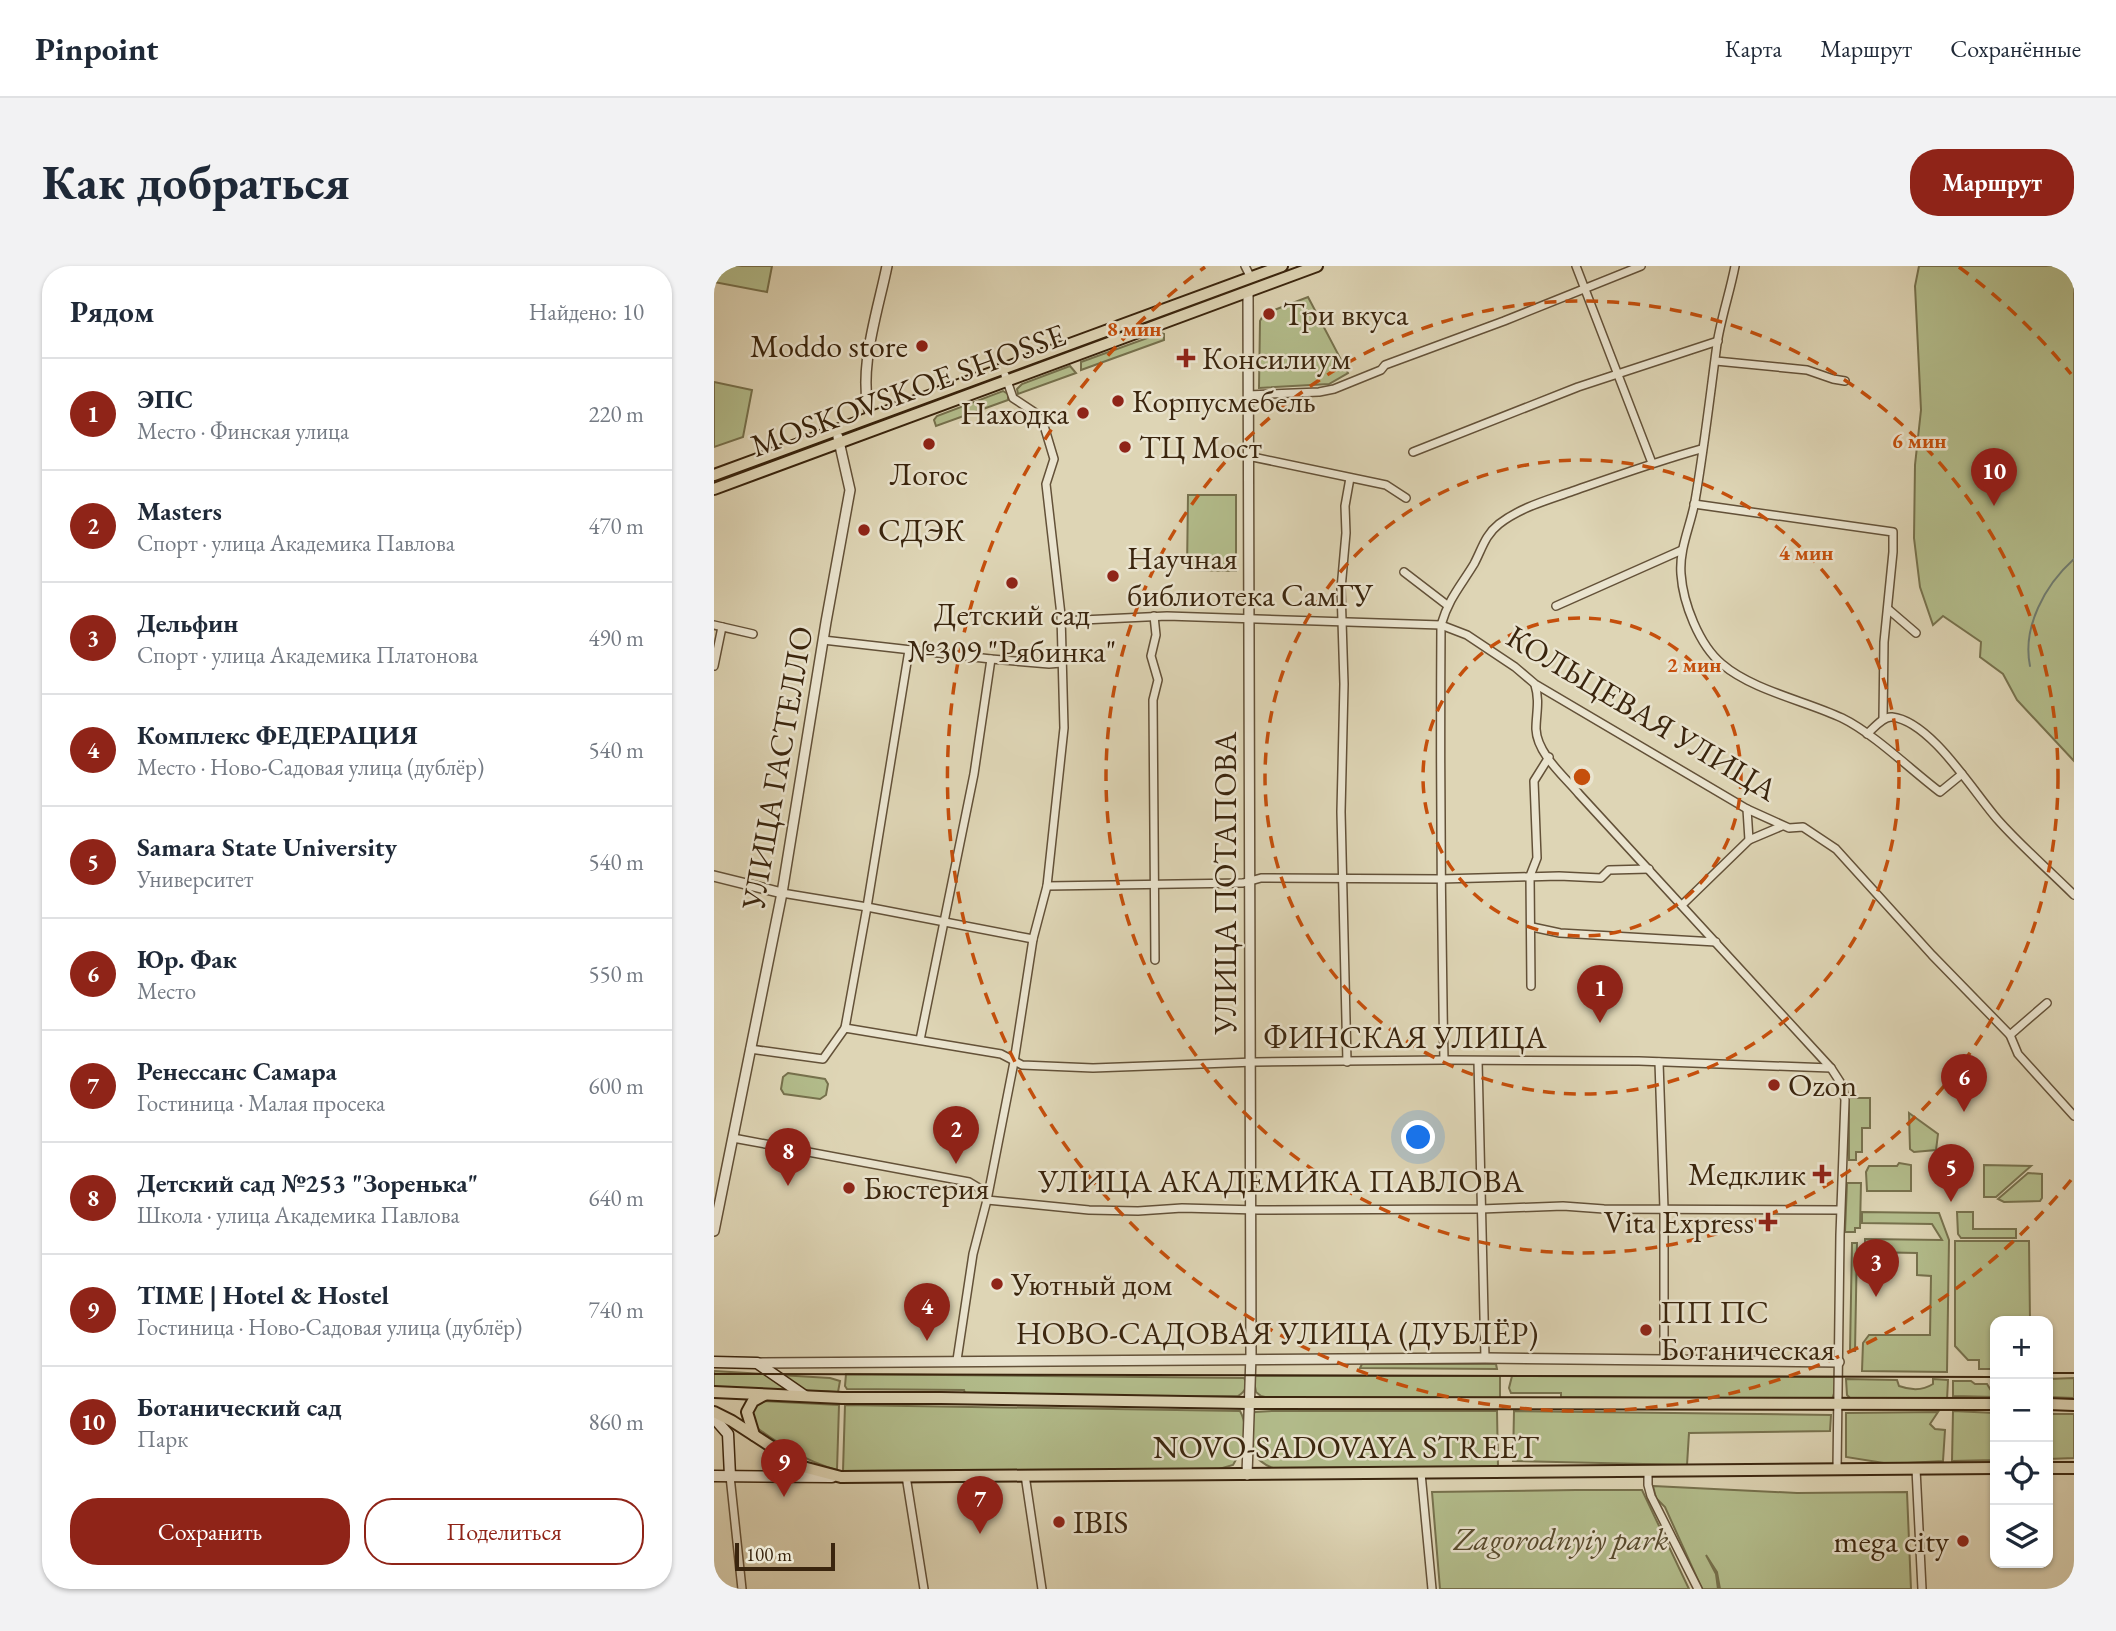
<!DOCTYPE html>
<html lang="ru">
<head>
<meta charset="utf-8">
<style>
	:root { --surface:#fff; --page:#f2f2f3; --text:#1f2937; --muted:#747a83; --line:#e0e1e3; --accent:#8f2418 }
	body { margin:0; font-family:"EB Garamond",serif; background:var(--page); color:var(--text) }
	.controls { position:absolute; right:21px; bottom:21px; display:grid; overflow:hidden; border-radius:14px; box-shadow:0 2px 5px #0004 }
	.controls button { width:63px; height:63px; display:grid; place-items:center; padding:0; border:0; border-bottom:2px solid var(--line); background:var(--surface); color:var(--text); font:35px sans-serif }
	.scale { position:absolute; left:21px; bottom:18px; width:100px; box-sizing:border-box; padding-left:7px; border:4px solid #3a250e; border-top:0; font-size:19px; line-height:24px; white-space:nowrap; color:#3a250e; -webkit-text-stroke:5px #eae4cf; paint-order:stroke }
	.you { position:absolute; left:705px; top:872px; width:24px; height:24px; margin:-18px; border:5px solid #fff; border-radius:50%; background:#1a73e8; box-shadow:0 0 0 10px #1a73e833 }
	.badge { display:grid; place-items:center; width:46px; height:46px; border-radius:50%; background:var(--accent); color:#fff; font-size:23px; font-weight:700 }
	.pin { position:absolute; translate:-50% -58px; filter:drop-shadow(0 2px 4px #0008) }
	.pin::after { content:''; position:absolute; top:37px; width:24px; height:21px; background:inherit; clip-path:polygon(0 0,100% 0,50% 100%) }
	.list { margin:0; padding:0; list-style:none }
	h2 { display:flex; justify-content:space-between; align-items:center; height:91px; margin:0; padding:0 28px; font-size:30px }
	h2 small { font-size:23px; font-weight:400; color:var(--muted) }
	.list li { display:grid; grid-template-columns:46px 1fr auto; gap:21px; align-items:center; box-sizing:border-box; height:112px; padding:0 28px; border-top:2px solid var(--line) }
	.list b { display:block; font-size:26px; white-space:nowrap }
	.list p { margin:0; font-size:23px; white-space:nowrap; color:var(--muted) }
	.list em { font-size:23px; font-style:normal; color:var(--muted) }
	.actions { display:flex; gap:14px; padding:21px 28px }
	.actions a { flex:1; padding:16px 0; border:2px solid var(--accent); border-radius:28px; text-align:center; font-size:24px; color:var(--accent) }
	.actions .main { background:var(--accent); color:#fff }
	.icon { flex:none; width:38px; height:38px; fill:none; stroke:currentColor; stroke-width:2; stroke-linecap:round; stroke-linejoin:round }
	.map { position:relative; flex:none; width:1360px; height:1323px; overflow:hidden; border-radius:28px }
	header { display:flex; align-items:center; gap:42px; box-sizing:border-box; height:98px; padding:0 35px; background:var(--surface); border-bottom:2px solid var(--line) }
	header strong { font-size:33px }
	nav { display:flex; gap:38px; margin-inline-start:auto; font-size:24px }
	.intro { display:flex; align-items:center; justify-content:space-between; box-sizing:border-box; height:168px; padding:0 42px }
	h1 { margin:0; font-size:49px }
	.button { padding:18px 32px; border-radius:28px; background:var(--accent); color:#fff; font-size:24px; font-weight:700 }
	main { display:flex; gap:42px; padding:0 42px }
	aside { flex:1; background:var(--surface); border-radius:28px; box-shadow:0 2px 5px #0004 }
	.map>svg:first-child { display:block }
	.green { fill:#b3bd8c; stroke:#76714d; stroke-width:2 }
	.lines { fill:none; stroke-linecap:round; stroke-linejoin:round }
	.stream { stroke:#707d72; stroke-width:2 }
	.minor-casing { stroke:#635138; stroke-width:10 }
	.tertiary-casing { stroke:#635138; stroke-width:12 }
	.secondary-casing { stroke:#3a250e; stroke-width:13 }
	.primary-casing { stroke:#3a250e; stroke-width:14 }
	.minor { stroke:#eae4cf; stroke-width:7 }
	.tertiary { stroke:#eae4cf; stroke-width:9 }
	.secondary { stroke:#eae4cf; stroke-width:10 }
	.primary { stroke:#ded5b5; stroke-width:10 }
	.tram { stroke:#3a250e; stroke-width:2 }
	.ring { fill:none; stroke:#c54f0c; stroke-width:3.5; stroke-dasharray:12 9 }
	.poi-dot { fill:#8f2418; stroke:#eae4cf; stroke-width:2.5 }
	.labels { text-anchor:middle; stroke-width:5; stroke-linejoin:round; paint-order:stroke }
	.poi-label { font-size:32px; fill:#3a250e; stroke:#eae4cf; text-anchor:start }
	.street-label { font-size:32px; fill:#3a250e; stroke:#eae4cf }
	.park-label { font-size:32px; font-style:italic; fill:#584b2e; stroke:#eae4cf }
	.centre { fill:#c54f0c; stroke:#eae4cf; stroke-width:3.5 }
	.ring-label { font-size:21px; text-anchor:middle; font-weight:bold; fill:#c54f0c; stroke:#eae4cf; stroke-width:5; stroke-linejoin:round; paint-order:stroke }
</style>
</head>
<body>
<header>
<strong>Pinpoint</strong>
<nav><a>Карта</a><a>Маршрут</a><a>Сохранённые</a></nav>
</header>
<div class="intro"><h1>Как добраться</h1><a class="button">Маршрут</a></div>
<main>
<aside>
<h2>Рядом<small>Найдено: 10</small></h2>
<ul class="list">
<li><span class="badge">1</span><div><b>ЭПС</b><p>Место · Финская улица</p></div><em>220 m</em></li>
<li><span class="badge">2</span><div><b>Masters</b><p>Спорт · улица Академика Павлова</p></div><em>470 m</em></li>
<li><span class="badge">3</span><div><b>Дельфин</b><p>Спорт · улица Академика Платонова</p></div><em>490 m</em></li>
<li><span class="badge">4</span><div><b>Комплекс ФЕДЕРАЦИЯ</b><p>Место · Ново-Садовая улица (дублёр)</p></div><em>540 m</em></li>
<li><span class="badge">5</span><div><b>Samara State University</b><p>Университет</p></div><em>540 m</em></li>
<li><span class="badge">6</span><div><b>Юр. Фак</b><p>Место</p></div><em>550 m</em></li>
<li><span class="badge">7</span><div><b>Ренессанс Самара</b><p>Гостиница · Малая просека</p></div><em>600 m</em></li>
<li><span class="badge">8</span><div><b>Детский сад №253 &quot;Зоренька&quot;</b><p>Школа · улица Академика Павлова</p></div><em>640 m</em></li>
<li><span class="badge">9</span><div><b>TIME | Hotel &amp; Hostel</b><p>Гостиница · Ново-Садовая улица (дублёр)</p></div><em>740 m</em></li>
<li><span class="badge">10</span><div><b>Ботанический сад</b><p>Парк</p></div><em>860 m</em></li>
</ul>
<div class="actions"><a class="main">Сохранить</a><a>Поделиться</a></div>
</aside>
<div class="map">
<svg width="1360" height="1323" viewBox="0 0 1360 1323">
	<rect width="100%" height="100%" fill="#ded5b5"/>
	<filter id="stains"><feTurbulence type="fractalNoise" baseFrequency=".00286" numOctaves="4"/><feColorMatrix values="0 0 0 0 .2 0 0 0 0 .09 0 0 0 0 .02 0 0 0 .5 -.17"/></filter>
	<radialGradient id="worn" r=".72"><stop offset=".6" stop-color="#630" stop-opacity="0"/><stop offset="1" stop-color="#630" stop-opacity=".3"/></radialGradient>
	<g class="green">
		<path d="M0,0H58L53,26L0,16Z"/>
		<path d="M1205,0H1360V495L1303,434L1289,408L1266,391L1267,376L1229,350L1219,359L1206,321L1200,272L1201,199L1207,144L1201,20Z"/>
		<path d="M594,31L634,107L615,118L545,122L546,55L550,48Z"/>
		<path d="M447,67L450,68V74L367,104V96Z"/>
		<path d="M356,100L362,107L304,128L303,123L308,118Z"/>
		<path d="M0,116L38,124L29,171L0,181Z"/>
		<path d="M289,125L294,128V134L222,160L220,154L223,150Z"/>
		<path d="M474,229H522V305L473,304Z"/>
		<path d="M74,807L111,813L114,818L112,829L106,833L70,828L67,823L69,811Z"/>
		<path d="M1135,832H1156V862H1148V886H1142V894H1135Z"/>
		<path d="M1195,847L1224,868L1222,884L1200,886L1196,883Z"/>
		<path d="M1185,897L1197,899V925H1153L1152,906L1155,900H1183Z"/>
		<path d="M1270,899L1317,900L1282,931H1270Z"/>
		<path d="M1314,907L1328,908V932L1326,935L1290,936L1284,933Z"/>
		<path d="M1133,917H1147L1146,962H1141V966H1131Z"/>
		<path d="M1148,946L1225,947L1235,974L1233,1106L1148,1105L1149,1077L1155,1069H1216L1217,1010L1203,1009V987L1151,986V973L1228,974L1218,958L1148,957Z"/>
		<path d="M1243,946H1259V963H1302V972H1247L1244,968Z"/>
		<path d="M1241,975H1315L1316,1055H1281V1103H1265V1094H1254L1241,1080Z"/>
		<path d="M1138,977H1143L1141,1085H1136Z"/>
		<path d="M648,1098H782L783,1103L646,1102Z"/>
		<path d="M0,1105L116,1112L126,1115L124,1126L0,1122Z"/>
		<path d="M132,1108L530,1112C535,1119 531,1126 524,1130L404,1131L251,1127L250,1124L133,1123L131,1120Z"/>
		<path d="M539,1110H786V1132H555L547,1130L542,1126Z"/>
		<path d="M798,1110L1125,1111L1118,1134L847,1131V1127H797L795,1122Z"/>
		<path d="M1360,1112V1132L1334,1131V1113Z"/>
		<path d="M1132,1113L1183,1114L1185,1120C1196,1124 1208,1125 1219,1118V1113L1234,1114L1233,1134L1136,1132L1133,1129Z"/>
		<path d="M1239,1115H1257L1261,1118H1273L1281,1131L1239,1130Z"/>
		<path d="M46,1135L125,1139L123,1204C91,1195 66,1179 39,1159L38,1142Z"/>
		<path d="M131,1139L526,1145C536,1163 529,1183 519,1199L505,1203L129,1205Z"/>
		<path d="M558,1145H783L784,1201L559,1202C535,1193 537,1178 535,1154L541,1146Z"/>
		<path d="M800,1145L1117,1149L1116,1165L975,1167L973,1199L799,1195Z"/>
		<path d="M1239,1145L1281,1147V1194L1238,1195Z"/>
		<path d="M1224,1146L1216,1158L1221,1163L1231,1164L1229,1195L1176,1198L1132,1191V1147Z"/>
		<path d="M1334,1148H1360V1192L1334,1193Z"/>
		<path d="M939,1220L1083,1227L1193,1226L1197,1323H1006L1003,1306L992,1289L1002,1308L1004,1323H988L951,1241L942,1232Z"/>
		<path d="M862,1224H928L975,1323H726L718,1226Z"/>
	</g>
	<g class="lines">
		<path class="stream" d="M1316,400C1308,361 1331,319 1360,293"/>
		<g class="minor-casing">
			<g id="minor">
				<path d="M531,0L537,12"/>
				<path d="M862,0L938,197"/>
				<path d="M1021,0C1016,26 1007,52 1003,78C996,130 990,183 981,235C977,259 965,282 967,308C969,337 985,379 1008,398C1038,424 1092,435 1128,452C1159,467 1197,504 1226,526L1248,508"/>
				<path d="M1002,95L1093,104L1119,113L1131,115"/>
				<path d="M534,129L605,126L620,123L667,104L671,99L790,55L927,0"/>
				<path d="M699,186L864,121L1004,75"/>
				<path d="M534,190L672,219L692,232"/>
				<path d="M980,238L1179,266V286L1170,376L1169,453"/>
				<path d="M690,306L733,339"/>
				<path d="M842,340L968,284"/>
				<path d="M1174,343L1202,367"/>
				<path d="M440,350L442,369L437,390L444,414L439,434L441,694"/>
				<path d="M347,355L453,350L727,359L753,369L801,401L821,418L1033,543L1075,562L1089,561L1122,583L1218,689L1296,769L1304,788L1360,850"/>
				<path d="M0,359L39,368"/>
				<path d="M109,374L277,393L335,398L348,397"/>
				<path d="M0,400L8,361"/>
				<path d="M821,419C826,435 822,448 822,463C823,488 851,511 865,528L1117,802L1128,819L1131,834L1126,969L1123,1204"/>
				<path d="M1153,468C1160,462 1169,450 1178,451C1217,455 1260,527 1284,554C1307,580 1335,604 1360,629"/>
				<path d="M1035,574L1068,560"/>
				<path d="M333,620L529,617L547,612L726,613L845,610L887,612L895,604L935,603"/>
				<path d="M68,627L153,641L319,673"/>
				<path d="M968,639L1035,574L1033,543"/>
				<path d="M818,661L846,667L1002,676"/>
				<path d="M817,720L816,610L823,592L820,515L835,491"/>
				<path d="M131,762L153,641L195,384"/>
				<path d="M1296,769L1333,737"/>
				<path d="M206,774L260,508L277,393"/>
				<path d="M36,783L109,793L131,762L287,788L308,799L379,802L541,796L730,794L925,795L1117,802"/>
				<path d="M730,794C727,649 726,504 727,359C735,332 746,321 760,298C768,283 771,269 785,258C807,241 834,234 859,225C902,210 944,195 987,183"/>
				<path d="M764,795L771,1092"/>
				<path d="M633,796L627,546L630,418L627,323L632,267L631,240L636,212"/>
				<path d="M945,796L950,943V1093"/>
				<path d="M19,872L255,916L265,922L273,934L375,944L424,945L468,942L544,944L767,943L849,940L890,943L1126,944"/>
				<path d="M243,1094L259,988L273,934L300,796L319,673L333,620L350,462L347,349L332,218L340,193L331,163L323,148L299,132L291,109"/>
				<path d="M1202,1203L1208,1323"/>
				<path d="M934,1206V1219L937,1230L984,1323"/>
				<path d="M707,1207L718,1323"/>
				<path d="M311,1209L328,1323"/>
				<path d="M16,1210L28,1323"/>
				<path d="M192,1210L210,1323"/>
			</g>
		</g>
		<g class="tertiary-casing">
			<g id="tertiary">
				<path d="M157,151C142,108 164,45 173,0"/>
				<path d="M0,610L68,627"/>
				<path d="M0,965L68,627L112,356L136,224L124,171"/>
				<path d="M43,1097L771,1092L1125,1096"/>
				<path d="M533,1209L537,1089L534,26"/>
			</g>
		</g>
		<g class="secondary-casing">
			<g id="secondary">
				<path d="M0,1096L43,1097L91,1130"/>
				<path d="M0,1152L14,1168L16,1210"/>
				<path d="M0,1210L118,1211"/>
			</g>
		</g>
		<g class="primary-casing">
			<g id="primary">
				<path d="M0,209L568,0"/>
				<path d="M0,223L603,0"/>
				<path d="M0,1126L128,1132H227L535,1137L1281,1138"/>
				<path d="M1334,1138L1360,1139"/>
				<path d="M0,1146L18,1155L89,1201L127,1211L1281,1202"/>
				<path d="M40,1169L33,1146L39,1135L50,1129"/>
				<path d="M1334,1202H1360"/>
			</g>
		</g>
		<use href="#minor" class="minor"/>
		<use href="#tertiary" class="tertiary"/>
		<use href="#secondary" class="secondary"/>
		<use href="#primary" class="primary"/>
		<g class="tram">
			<path d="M1334,1107H1360"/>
			<path d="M0,1108L1281,1111"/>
		</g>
	</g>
	<g class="ring">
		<circle cx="868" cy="511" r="159"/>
		<circle cx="868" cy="511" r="317"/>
		<circle cx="868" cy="511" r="476"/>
		<path d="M1357 914A634 634 0 1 1 491 1M1245 1A634 634 0 0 1 1357 108"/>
	</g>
	<g class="poi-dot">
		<circle cx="555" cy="48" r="7"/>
		<circle cx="208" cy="80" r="7"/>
		<path d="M468.5 81.5h7v7h7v7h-7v7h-7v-7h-7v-7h7z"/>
		<circle cx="404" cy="135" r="7"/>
		<circle cx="369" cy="147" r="7"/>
		<circle cx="215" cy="178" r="7"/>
		<circle cx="411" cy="181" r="7"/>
		<circle cx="150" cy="264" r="7"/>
		<circle cx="399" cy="310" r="7"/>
		<circle cx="298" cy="317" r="7"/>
		<circle cx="1060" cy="819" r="7"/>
		<path d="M1104.5 897.5h7v7h7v7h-7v7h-7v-7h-7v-7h7z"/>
		<circle cx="135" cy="922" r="7"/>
		<path d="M1050.5 945.5h7v7h7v7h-7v7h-7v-7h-7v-7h7z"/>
		<circle cx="283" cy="1018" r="7"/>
		<circle cx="932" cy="1064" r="7"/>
		<circle cx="345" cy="1256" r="7"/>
		<circle cx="1249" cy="1275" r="7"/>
	</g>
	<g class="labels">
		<g class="poi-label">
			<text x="569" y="59">Три вкуса</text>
			<text x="194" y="91" text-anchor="end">Moddo store</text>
			<text x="488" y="103">Консилиум</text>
			<text x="418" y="146">Корпусмебель</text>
			<text x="355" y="158" text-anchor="end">Находка</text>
			<text x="425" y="192">ТЦ Мост</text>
			<text x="215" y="219" text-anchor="middle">Логос</text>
			<text x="164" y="275">СДЭК</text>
			<text x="413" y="303">Научная<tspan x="413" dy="37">библиотека СамГУ</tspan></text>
			<text x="298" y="359" text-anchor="middle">Детский сад<tspan x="298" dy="37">№309 "Рябинка"</tspan></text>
			<text x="1074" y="830">Ozon</text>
			<text x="1092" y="919" text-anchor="end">Медклик</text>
			<text x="149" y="933">Бюстерия</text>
			<text x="1040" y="967" text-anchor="end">Vita Express</text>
			<text x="297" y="1029">Уютный дом</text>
			<text x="946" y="1057">ПП ПС<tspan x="946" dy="37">Ботаническая</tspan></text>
			<text x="359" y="1267">IBIS</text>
			<text x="1235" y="1286" text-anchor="end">mega city</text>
		</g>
		<g class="street-label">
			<text transform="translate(194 124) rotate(-20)" y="11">MOSKOVSKOE SHOSSE</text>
			<text transform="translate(928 447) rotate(31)" y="11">КОЛЬЦЕВАЯ УЛИЦА</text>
			<text transform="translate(63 502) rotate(-80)" y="11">УЛИЦА ГАСТЕЛЛО</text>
			<text transform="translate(511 617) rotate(-90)" y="11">УЛИЦА ПОТАПОВА</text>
			<text x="691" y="782">ФИНСКАЯ УЛИЦА</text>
			<text x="567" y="926">УЛИЦА АКАДЕМИКА ПАВЛОВА</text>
			<text x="563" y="1078">НОВО-САДОВАЯ УЛИЦА (ДУБЛЁР)</text>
			<text x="632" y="1192">NOVO-SADOVAYA STREET</text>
		</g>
		<g class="park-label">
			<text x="847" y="1284">Zagorodnyiy park</text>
		</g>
	</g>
	<circle cx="868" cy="511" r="10" class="centre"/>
	<g class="ring-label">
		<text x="420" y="70">8 мин</text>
		<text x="1205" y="182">6 мин</text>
		<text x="1092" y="294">4 мин</text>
		<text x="980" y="406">2 мин</text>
	</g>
	<rect width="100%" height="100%" filter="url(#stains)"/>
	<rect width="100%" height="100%" fill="url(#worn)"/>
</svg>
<div class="controls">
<button>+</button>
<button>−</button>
<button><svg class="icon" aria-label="locate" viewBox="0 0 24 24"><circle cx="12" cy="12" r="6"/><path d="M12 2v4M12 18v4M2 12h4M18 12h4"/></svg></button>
<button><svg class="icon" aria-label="layers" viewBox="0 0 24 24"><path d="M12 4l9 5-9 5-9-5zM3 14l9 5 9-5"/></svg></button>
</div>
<div class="scale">100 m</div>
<div class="you"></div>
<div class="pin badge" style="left:886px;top:757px">1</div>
<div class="pin badge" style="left:242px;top:898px">2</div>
<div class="pin badge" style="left:1162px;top:1031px">3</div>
<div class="pin badge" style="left:213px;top:1075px">4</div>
<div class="pin badge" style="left:1237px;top:936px">5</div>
<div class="pin badge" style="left:1250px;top:846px">6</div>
<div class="pin badge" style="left:266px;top:1268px">7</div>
<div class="pin badge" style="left:74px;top:920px">8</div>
<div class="pin badge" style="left:70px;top:1231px">9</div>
<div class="pin badge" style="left:1280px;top:240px">10</div>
</div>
</main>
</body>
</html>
